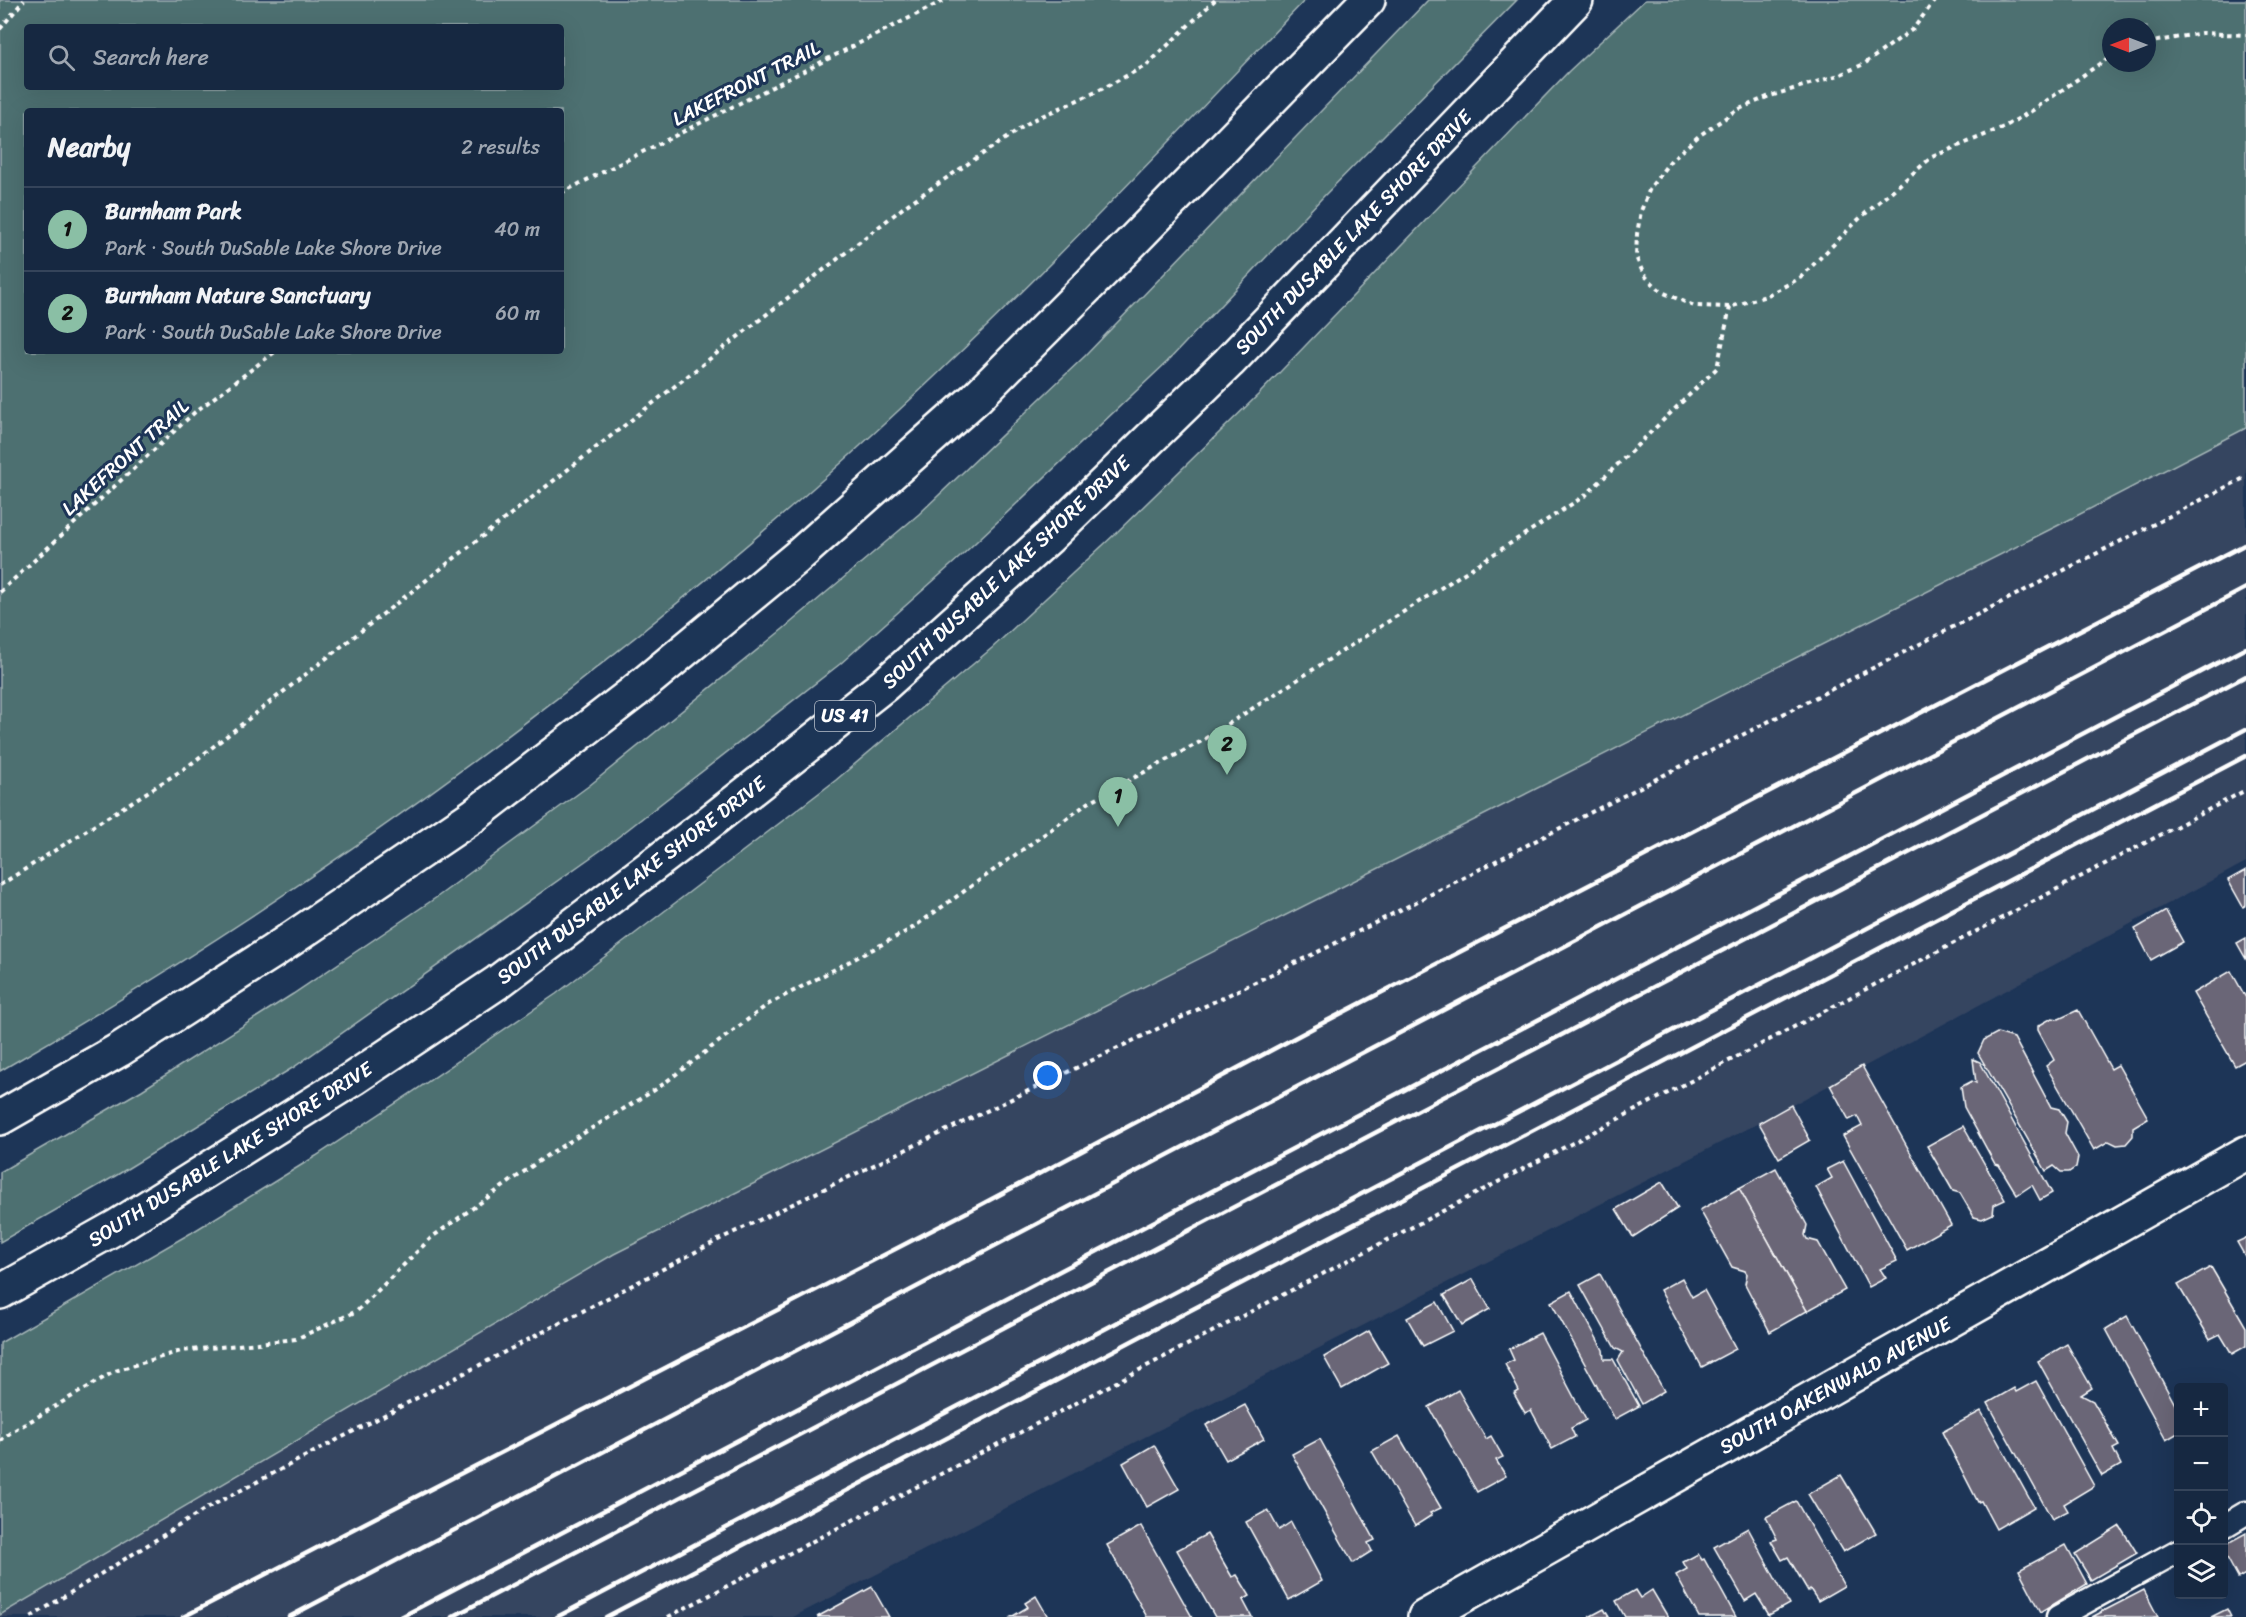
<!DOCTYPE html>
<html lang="en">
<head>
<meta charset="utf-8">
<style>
	:root { --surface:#162841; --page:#1f3048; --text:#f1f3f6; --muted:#9ea6b1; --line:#35445a; --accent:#8abfa5 }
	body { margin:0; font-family:Sriracha,sans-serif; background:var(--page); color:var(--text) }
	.controls { position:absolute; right:18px; bottom:18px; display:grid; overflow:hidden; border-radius:6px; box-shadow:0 6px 24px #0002 }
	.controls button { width:54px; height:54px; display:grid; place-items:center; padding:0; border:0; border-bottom:2px solid var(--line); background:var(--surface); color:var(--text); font:30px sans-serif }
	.compass { position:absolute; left:2102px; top:18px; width:54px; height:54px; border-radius:50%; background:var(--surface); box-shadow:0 6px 24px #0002; rotate:270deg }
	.you { position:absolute; left:1048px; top:1076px; width:21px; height:21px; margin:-15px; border:4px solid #fff; border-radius:50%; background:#1a73e8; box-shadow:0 0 0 9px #1a73e833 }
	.badge { display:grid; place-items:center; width:39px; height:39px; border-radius:50%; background:var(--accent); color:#111; font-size:20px; font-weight:700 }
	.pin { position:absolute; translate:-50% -50px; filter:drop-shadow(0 2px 3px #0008) }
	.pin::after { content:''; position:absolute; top:32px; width:21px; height:18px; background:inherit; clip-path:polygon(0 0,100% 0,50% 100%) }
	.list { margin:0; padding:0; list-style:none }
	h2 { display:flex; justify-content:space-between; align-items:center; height:78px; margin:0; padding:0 24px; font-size:26px }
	h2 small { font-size:20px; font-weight:400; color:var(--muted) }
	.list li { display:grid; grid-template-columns:39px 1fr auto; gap:18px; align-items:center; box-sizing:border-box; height:84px; padding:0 24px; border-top:2px solid var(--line) }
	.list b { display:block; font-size:22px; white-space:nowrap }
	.list p { margin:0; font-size:20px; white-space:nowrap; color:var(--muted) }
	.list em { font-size:20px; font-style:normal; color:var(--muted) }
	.icon { flex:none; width:33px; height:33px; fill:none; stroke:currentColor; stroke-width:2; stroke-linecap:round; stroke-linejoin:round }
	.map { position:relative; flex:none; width:2246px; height:1617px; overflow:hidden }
	.search { position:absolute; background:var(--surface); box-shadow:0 6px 24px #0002; left:24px; top:24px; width:540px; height:66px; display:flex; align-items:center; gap:15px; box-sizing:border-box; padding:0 21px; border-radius:6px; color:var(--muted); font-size:22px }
	.panel { position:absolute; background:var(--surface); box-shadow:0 6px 24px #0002; left:24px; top:108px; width:540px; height:246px; border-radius:6px }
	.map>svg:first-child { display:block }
	.built { fill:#344461 }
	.green { fill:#4d6f71; stroke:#a6b7b8; stroke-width:1.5; fill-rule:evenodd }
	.building { fill:#6b6677; stroke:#fff; stroke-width:1.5 }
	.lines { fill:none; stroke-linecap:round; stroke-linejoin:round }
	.service-casing { stroke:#fff; stroke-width:27 }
	.minor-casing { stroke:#fff; stroke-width:38 }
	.motorway-casing { stroke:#fff; stroke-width:38 }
	.path { stroke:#fff; stroke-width:4; stroke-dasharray:4.5 4.5; stroke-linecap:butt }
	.service { stroke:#1d3557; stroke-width:22 }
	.minor { stroke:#1d3557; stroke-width:33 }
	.motorway { stroke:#1d3557; stroke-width:33 }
	.rail { stroke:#fff; stroke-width:4.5 }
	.labels { text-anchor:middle; stroke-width:6; stroke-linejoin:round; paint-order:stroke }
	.shield { fill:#1d3557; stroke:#bbc2cd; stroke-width:1.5 }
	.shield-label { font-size:18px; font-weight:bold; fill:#fff }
	.street-label { font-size:20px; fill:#fff; stroke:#1d3557 }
</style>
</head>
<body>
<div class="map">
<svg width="2246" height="1617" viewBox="0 0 2246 1617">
	<rect width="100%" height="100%" fill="#1d3557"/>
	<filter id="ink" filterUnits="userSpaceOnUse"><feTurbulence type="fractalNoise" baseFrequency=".0167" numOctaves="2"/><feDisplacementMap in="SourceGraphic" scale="12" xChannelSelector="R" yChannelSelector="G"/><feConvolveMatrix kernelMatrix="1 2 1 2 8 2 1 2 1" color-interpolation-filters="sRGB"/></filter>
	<g filter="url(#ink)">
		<path class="built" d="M2246,428V862L1759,1123L793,1617H0V1615L614,1254L2057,526Z"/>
		<g class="green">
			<path d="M0,0H1305C1143,170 980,342 803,497C555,713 285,907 0,1071ZM27,27H561V87H27ZM27,111H561V351H27Z"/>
			<path d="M1428,0H1517L1322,198L1167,362L959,558L840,664L604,848L294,1067L117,1175L0,1242V1172L142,1090L293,994L437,897L590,785L783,629L919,514L1085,356Z"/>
			<path d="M1645,0H2246V428L2057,526L614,1254L0,1615V1343L191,1233L316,1156L417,1089L556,994L836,780L992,648L1115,534L1258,395L1569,71ZM2111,27H2147V63H2111Z"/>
		</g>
		<g class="building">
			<path d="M2246,870V905L2243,907L2228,880Z"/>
			<path d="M2166,911L2183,942L2151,960L2135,929Z"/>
			<path d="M2246,938V959L2237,943Z"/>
			<path d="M2231,971L2246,998V1060L2235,1066L2193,993Z"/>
			<path d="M2078,1010L2111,1069L2118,1065L2148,1118L2133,1127V1136L2126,1144L2117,1145L2109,1141L2094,1150L2046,1066L2054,1060L2038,1030V1026L2052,1018L2059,1019Z"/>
			<path d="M1997,1033L2014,1038L2051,1107L2059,1109L2067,1122L2065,1133L2078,1157L2076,1167L2069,1172H2061L2054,1166L2046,1171L1978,1053L1984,1040Z"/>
			<path d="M1973,1059L1980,1062L2052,1193L2040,1200L2032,1185L2017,1195L1999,1165L1995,1164L1964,1107L1961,1087L1972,1081L1976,1083Z"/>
			<path d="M1862,1066L1951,1225L1907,1250L1843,1136L1862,1126L1857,1116L1849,1120L1830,1085Z"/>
			<path d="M1791,1105L1810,1140L1779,1158L1759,1123Z"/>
			<path d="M1963,1126L2005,1200L1994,1205L1993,1214L1982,1219L1974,1217L1960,1193L1953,1191L1927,1146Z"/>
			<path d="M1843,1161L1897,1261L1880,1269L1886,1278L1869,1287L1816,1187L1832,1178L1827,1169Z"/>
			<path d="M1776,1168L1807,1225L1805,1235L1807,1239L1818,1242L1845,1290L1807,1311L1739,1188Z"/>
			<path d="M1662,1182L1678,1208L1633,1237L1616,1209Z"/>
			<path d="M1739,1188L1807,1311L1770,1332L1745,1284L1747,1274L1745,1271L1732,1267L1700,1210Z"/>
			<path d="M2246,1238V1258L2237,1242Z"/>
			<path d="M2211,1267L2246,1327V1346L2232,1354L2220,1334L2210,1339L2178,1285Z"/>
			<path d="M1600,1274L1664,1391L1642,1404L1618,1360L1623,1352L1615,1348L1580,1285Z"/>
			<path d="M1682,1278L1692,1297L1704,1290L1736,1349L1702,1367L1660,1290Z"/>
			<path d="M1473,1279L1490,1309L1462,1325L1444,1295Z"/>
			<path d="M1571,1291L1603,1350L1604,1359H1613L1639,1406L1615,1419L1551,1302Z"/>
			<path d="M1437,1302L1453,1331L1423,1346L1407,1318Z"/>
			<path d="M2127,1316L2178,1410V1433L2166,1440L2106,1329Z"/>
			<path d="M1369,1331L1388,1363L1342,1389L1324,1357Z"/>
			<path d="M1540,1333L1586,1420L1571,1428L1575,1437L1552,1449L1531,1410L1525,1413L1514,1394L1519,1391L1505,1364L1514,1360L1509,1349Z"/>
			<path d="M2067,1344L2092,1388L2081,1395L2093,1401L2119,1446L2113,1449L2121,1465L2102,1476L2038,1361Z"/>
			<path d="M2036,1381L2094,1486L2064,1504L2068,1511L2052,1519L1988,1403L2014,1388L2016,1392Z"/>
			<path d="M1458,1390L1486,1439L1491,1436L1503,1457L1496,1460L1506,1476L1477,1492L1429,1407Z"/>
			<path d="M1245,1405L1264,1439L1226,1460L1206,1425Z"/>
			<path d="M1981,1411L2034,1507L1996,1529L1981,1501L1978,1502L1942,1432Z"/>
			<path d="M1399,1436L1441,1508L1430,1513L1432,1515L1415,1526L1372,1451Z"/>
			<path d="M1320,1439L1375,1540L1368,1543L1372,1551L1353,1563L1292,1454Z"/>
			<path d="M1154,1445L1179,1489L1147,1507L1123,1463Z"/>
			<path d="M1841,1475L1876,1533L1843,1552L1808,1494Z"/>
			<path d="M1796,1501L1844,1586L1818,1601L1810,1589L1808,1591L1788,1557L1782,1560L1771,1541L1777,1539L1766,1517Z"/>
			<path d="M1268,1510L1279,1530L1291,1522L1322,1581L1289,1600L1246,1522Z"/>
			<path d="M1141,1526L1192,1617H1147L1107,1545Z"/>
			<path d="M2120,1526L2137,1553L2091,1580L2075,1554Z"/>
			<path d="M1748,1528L1789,1604L1769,1615L1756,1594L1745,1601L1714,1547Z"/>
			<path d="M2246,1533V1574L2238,1578L2224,1552V1545Z"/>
			<path d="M1207,1534L1232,1577L1237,1575L1250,1596L1243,1600L1252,1617H1215L1177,1550Z"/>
			<path d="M2066,1545L2087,1584L2041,1612L2019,1570Z"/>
			<path d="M1698,1554L1702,1560L1704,1559L1736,1617H1699L1676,1575L1687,1569L1683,1562Z"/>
			<path d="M872,1587L889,1617H817Z"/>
			<path d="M1635,1590L1640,1598L1652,1590L1668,1617H1625L1616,1601Z"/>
			<path d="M2144,1590L2158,1617H2092Z"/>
			<path d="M1036,1596L1048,1617H1011L1028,1607L1025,1603Z"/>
			<path d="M1604,1609L1609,1617H1589Z"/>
			<path d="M2227,1609L2231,1617H2211Z"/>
		</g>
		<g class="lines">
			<g class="service-casing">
				<g id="service">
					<path d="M2224,1526L2246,1513"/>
					<path d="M2058,1617L2178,1551"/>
				</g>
			</g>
			<g class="minor-casing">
				<path id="minor" d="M1425,1617L2246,1153"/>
			</g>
			<g class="motorway-casing">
				<g id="motorway">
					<path d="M0,1118L119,1050L272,952L473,816L634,692L796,558L976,398L1127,247L1368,0"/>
					<path d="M0,1292L116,1227L354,1078L498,982L706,825L884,685L1049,537L1229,362L1576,0"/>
				</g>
			</g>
			<g class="path">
				<path d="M1935,0L1913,29L1864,64L1839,75L1767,97L1737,110L1700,135L1671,160L1650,188L1641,211L1637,234L1636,257L1644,275L1662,292L1694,306L1730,307L1766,296L1800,278L1859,219L1932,157L2004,127L2033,110L2111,56"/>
				<path d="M0,29L24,0"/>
				<path d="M2147,43L2202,33L2246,35"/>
				<path d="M561,193L945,0"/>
				<path d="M0,592L195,412L276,351"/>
				<path d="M0,885L187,767L908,204L1033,120L1096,92L1147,65L1215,0"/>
				<path d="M0,1441L10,1433L115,1371L181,1351L296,1339L357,1311L432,1237L549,1154L658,1088L767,1005L911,929L1091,801L1200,742L1586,495L1717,368L1730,307"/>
				<path d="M31,1617L209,1507L724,1237L1326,948L2246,477"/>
				<path d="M668,1617L2246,790"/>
			</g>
			<use href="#service" class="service"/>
			<use href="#minor" class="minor"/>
			<use href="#motorway" class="motorway"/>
			<g class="rail">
				<path d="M183,1617L969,1211L1315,1027L2246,544"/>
				<path d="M289,1617L2246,588"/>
				<path d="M401,1617L2246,648"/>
				<path d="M452,1617L2246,676"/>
				<path d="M557,1617L2246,729"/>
				<path d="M606,1617L2246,756"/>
			</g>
		</g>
	</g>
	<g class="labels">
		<rect class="shield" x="815" y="701" width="60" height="30" rx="4.5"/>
		<g class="shield-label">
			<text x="845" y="722">US 41</text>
		</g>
		<g class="street-label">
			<text transform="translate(746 83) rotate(-27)" y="7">LAKEFRONT TRAIL</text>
			<text transform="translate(1353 232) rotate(-46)" y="7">SOUTH DUSABLE LAKE SHORE DRIVE</text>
			<text transform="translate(125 457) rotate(-42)" y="7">LAKEFRONT TRAIL</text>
			<text transform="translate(1006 572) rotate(-43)" y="7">SOUTH DUSABLE LAKE SHORE DRIVE</text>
			<text transform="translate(631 880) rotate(-37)" y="7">SOUTH DUSABLE LAKE SHORE DRIVE</text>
			<text transform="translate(230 1154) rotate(-32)" y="7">SOUTH DUSABLE LAKE SHORE DRIVE</text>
			<text transform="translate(1835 1385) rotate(-29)" y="7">SOUTH OAKENWALD AVENUE</text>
		</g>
	</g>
</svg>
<div class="controls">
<button>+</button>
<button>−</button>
<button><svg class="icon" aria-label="locate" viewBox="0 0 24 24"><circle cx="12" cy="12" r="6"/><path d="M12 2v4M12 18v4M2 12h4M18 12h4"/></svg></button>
<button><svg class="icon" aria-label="layers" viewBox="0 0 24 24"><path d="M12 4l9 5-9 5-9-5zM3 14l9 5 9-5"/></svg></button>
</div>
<svg class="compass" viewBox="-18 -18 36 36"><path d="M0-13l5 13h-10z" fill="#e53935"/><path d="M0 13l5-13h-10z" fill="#9ea6b1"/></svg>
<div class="you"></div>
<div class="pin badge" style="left:1118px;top:827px">1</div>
<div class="pin badge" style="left:1227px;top:775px">2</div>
<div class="search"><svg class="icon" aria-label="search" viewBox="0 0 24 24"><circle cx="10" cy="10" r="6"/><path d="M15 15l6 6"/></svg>Search here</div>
<section class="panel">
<h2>Nearby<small>2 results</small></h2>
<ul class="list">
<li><span class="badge">1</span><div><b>Burnham Park</b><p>Park · South DuSable Lake Shore Drive</p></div><em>40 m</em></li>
<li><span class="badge">2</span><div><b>Burnham Nature Sanctuary</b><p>Park · South DuSable Lake Shore Drive</p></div><em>60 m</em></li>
</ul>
</section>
</div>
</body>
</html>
